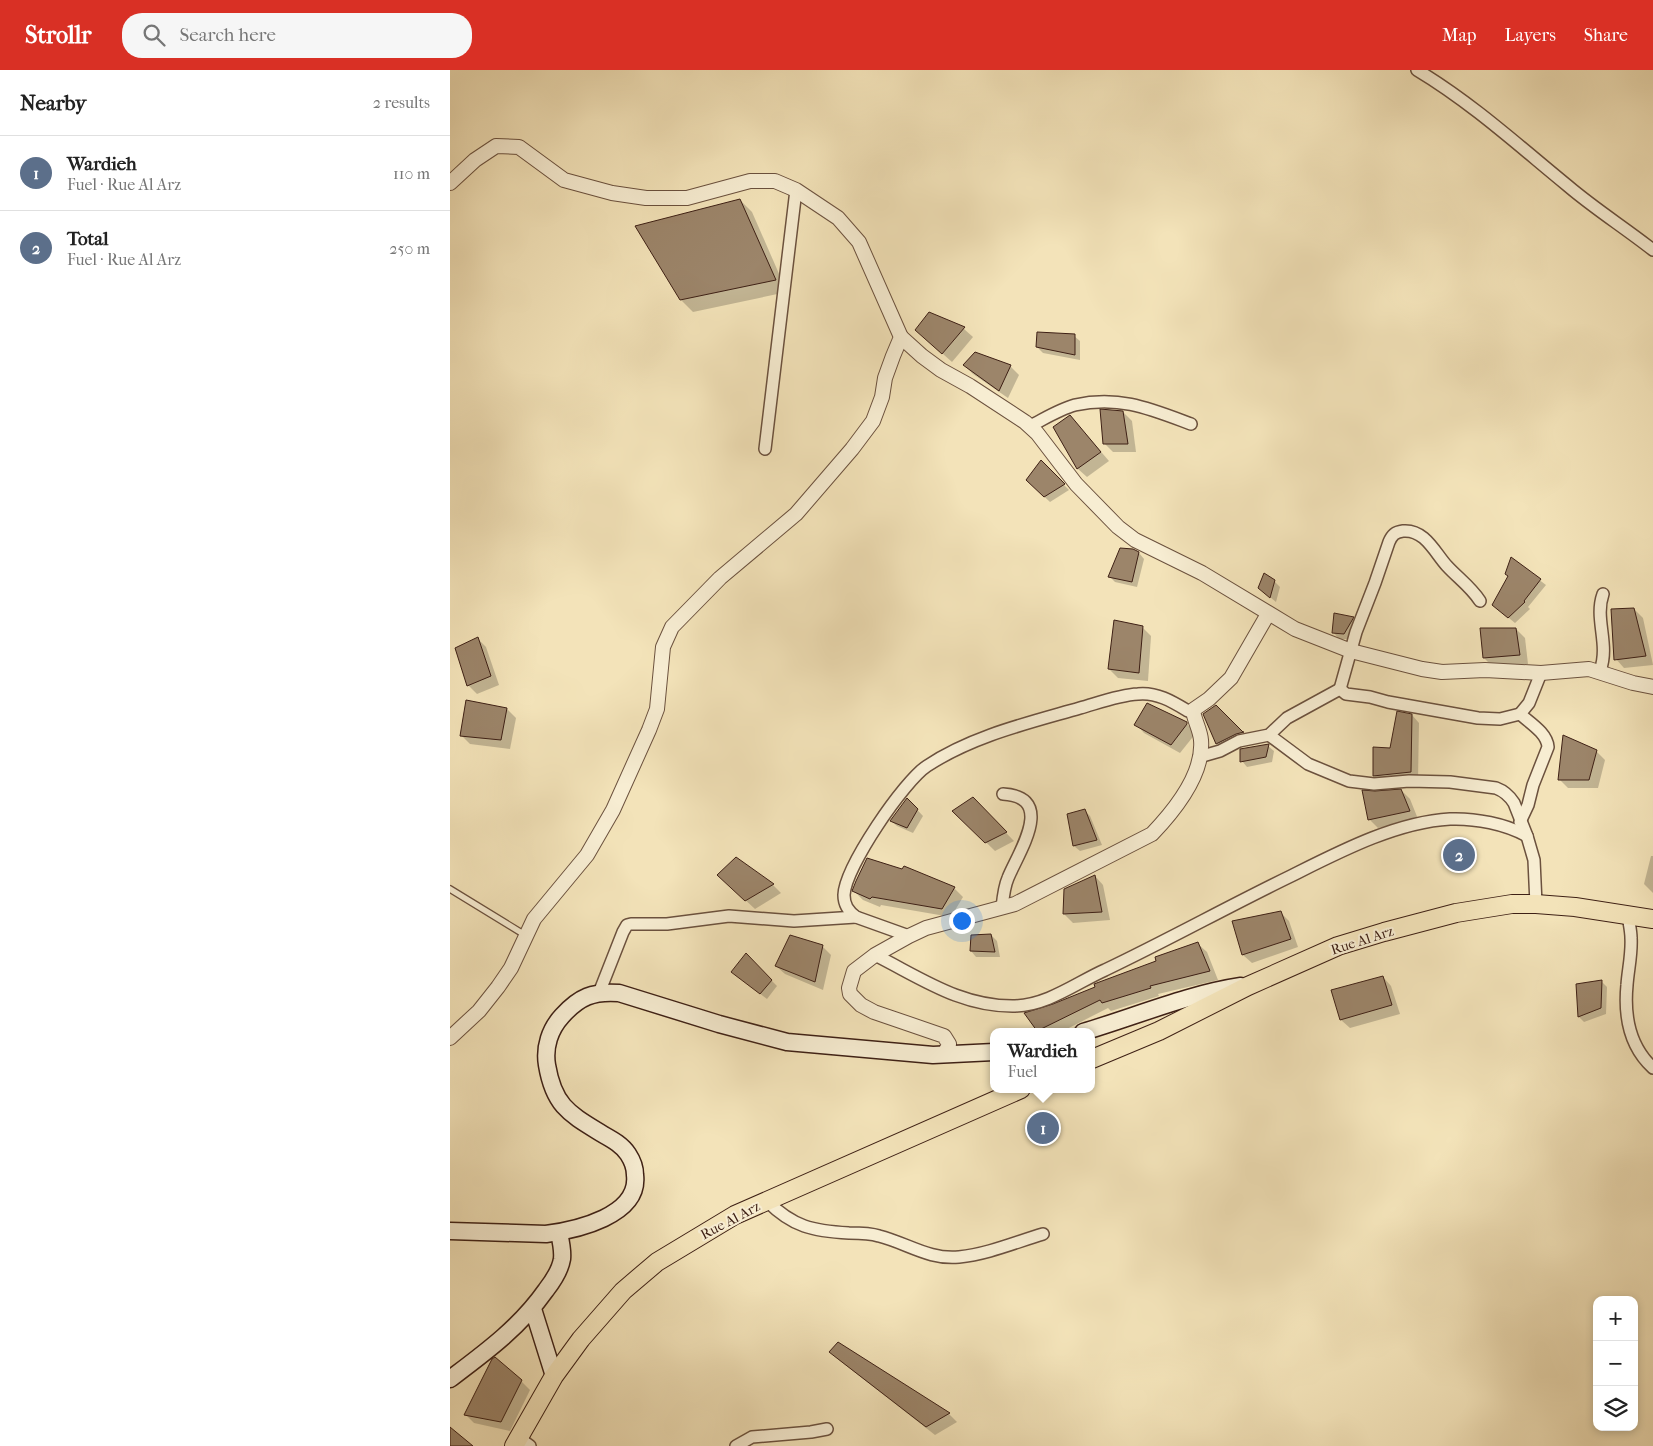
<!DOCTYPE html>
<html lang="en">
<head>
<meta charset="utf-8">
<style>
	:root { --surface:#fff; --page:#f6f6f6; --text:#222; --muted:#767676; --line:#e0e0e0; --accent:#d93025 }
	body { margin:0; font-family:"IM FELL French Canon",serif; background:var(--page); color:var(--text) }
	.controls { position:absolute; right:15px; bottom:15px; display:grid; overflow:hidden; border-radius:10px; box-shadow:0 2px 8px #0003 }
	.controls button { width:45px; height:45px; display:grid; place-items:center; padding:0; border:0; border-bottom:1px solid var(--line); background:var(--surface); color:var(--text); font:25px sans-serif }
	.you { position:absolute; left:511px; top:850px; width:18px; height:18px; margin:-12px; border:4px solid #fff; border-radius:50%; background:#1a73e8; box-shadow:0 0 0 8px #1a73e833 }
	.badge { display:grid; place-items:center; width:32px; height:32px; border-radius:50%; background:var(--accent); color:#fff; font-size:16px; font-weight:700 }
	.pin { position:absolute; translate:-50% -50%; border:2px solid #fff; box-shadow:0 1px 5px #0006 }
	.popup { position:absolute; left:540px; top:958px; width:105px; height:65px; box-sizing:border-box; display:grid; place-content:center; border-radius:10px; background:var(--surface); filter:drop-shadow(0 1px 4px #0005); font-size:16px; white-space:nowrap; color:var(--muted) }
	.popup b { font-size:19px; color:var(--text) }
	.popup::after { content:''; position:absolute; left:50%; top:100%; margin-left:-10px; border:10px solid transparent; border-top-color:var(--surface) }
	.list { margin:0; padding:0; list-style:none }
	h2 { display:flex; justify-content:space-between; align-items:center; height:65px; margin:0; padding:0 20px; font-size:21px }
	h2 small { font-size:16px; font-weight:400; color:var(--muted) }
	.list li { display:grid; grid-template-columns:32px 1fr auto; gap:15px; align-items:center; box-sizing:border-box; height:75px; padding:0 20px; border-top:1px solid var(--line) }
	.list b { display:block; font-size:19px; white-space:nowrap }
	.list p { margin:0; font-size:16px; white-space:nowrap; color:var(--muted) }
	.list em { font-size:16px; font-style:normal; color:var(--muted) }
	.icon { flex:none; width:28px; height:28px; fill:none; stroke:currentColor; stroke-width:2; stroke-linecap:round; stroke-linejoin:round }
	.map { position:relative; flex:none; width:1203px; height:1376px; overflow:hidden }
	header { display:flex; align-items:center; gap:30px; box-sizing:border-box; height:70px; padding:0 25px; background:var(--accent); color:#fff }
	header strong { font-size:24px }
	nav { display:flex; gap:28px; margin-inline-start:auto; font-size:18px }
	.search { width:350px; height:45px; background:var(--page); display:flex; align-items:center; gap:12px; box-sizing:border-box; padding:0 18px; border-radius:20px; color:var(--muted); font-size:19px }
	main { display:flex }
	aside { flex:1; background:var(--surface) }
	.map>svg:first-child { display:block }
	.shadow { fill:#0003 }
	.building { fill:#9c856a; stroke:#3e2015 }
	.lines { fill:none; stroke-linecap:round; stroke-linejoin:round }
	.service-casing { stroke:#6b513e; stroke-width:8 }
	.minor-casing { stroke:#6b513e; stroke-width:14 }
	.tertiary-casing { stroke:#6b513e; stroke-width:16 }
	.secondary-casing { stroke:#3e2015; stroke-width:19 }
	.primary-casing { stroke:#3e2015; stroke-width:20 }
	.service { stroke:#f7edd2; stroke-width:5.5 }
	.minor { stroke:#f7edd2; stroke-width:11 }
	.tertiary { stroke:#f7edd2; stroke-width:14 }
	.secondary { stroke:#f7edd2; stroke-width:16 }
	.primary { stroke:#f3e3b9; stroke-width:18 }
	.labels { text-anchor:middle; stroke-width:4; stroke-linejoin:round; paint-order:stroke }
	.street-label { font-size:14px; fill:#3e2015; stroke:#f7edd2 }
</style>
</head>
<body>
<header>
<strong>Strollr</strong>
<div class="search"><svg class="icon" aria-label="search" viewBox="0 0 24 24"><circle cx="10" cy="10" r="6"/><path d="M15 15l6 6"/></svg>Search here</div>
<nav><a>Map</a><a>Layers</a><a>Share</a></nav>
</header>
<main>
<aside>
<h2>Nearby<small>2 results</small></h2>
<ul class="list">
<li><span class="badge" style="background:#5c6f8a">1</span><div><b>Wardieh</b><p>Fuel · Rue Al Arz</p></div><em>110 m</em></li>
<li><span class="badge" style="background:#5c6f8a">2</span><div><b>Total</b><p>Fuel · Rue Al Arz</p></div><em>250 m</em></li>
</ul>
</aside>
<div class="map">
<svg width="1203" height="1376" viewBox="0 0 1203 1376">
	<rect width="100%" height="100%" fill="#f3e3b9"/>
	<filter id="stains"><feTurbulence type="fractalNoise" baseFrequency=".004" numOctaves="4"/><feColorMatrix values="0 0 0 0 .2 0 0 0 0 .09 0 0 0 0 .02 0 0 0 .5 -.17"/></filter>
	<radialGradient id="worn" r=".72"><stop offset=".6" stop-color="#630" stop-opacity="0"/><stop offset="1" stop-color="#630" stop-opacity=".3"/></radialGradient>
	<g class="shadow">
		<path d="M290,130L302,142L337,222L243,242L231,230Z"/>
		<path d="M479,243L514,259L523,267L502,292L475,268Z"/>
		<path d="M624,266L630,271V290L593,283L587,277Z"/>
		<path d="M514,295L560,296L569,305L558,328L523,304Z"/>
		<path d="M673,342L682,351L686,382H663L654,373Z"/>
		<path d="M620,346L659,391L637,407L628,399L604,357Z"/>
		<path d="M591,392L619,420L600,432L583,416Z"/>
		<path d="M689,483L694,489L687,517L665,512L659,506Z"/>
		<path d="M1062,489L1096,515L1078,537L1080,539L1065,553L1049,540L1059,507Z"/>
		<path d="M824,511L830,517L826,532L815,523Z"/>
		<path d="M1184,539L1193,548L1203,595L1174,598L1166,589Z"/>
		<path d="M903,548L908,553L899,569H889L884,563Z"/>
		<path d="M692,557L701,566L698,611L668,608L659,599Z"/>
		<path d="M1066,559L1075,568L1078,594L1043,597L1034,588Z"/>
		<path d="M28,569L36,577L49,615L27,624L18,615Z"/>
		<path d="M765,637L797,668L773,679L767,673Z"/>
		<path d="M57,639L66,648L60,679L20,674L12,666Z"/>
		<path d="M962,645L969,653L968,710L931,713L924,706Z"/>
		<path d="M736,653L746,663L730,683L694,663L686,654Z"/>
		<path d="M818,676L824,681L822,692L797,697L792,691Z"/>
		<path d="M1146,681L1155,690L1148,718H1118L1109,709Z"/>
		<path d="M951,720L960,729L968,749L928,758L919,749Z"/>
		<path d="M457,729L473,746L463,763L447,756L441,751Z"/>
		<path d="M523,729L564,771L545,781L504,741Z"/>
		<path d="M634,740L640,746L652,775L630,781L624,776Z"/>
		<path d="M1201,786H1203V823L1194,814Z"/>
		<path d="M286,789L323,815L331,823L305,839L278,814Z"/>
		<path d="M645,806L653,815L660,850L623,853L614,844Z"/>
		<path d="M504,818L513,827L501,847L431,835L430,837L413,830L404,821Z"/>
		<path d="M830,842L839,851L848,877L802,893L793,885Z"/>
		<path d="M541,865L547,871L550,887H526L521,881Z"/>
		<path d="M748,874L757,882L768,910L708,924L709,926L661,941L658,938L611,962H590L588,960L604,936Z"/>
		<path d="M372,876L381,885L373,920L335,904L326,896Z"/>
		<path d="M296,885L327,916L317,929L288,907Z"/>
		<path d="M933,907L941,916L950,944L900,958L891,950L883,921Z"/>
		<path d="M1152,912L1157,917L1156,944L1134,952L1129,947L1127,915Z"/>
		<path d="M388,1273L499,1344L507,1352L485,1365L389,1290L380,1282Z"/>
		<path d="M71,1311L80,1320L60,1361L24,1353L16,1345Z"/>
	</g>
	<g class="building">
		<path d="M290,129L326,210L230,230L185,156Z"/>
		<path d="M479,242L515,257L492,284L465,260Z"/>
		<path d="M587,262L625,264V285L586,277Z"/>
		<path d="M525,282L561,295L549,321L513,295Z"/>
		<path d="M650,339L673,341L678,374H653Z"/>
		<path d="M620,345L651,382L627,399L603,357Z"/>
		<path d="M591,390L615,414L594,427L576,410Z"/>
		<path d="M670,478L683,479L689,482L682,512L658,507Z"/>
		<path d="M1061,487L1091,509L1074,531L1075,532L1058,548L1042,535L1058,506L1055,504Z"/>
		<path d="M814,503L825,510L820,528L808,518Z"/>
		<path d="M1184,538L1196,586L1164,590L1161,539Z"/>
		<path d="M884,543L904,547L894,564L882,563Z"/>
		<path d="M664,550L693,556L689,603L658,599Z"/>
		<path d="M1030,558H1066L1070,585L1033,588Z"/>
		<path d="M28,567L41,606L17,616L5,578Z"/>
		<path d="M16,630L57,638L51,670L10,666Z"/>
		<path d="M697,633L737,652V654L721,675L684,655Z"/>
		<path d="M766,635L793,662H794L786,664L766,674L753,644Z"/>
		<path d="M947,641L962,644L961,702L923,706V677L940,678Z"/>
		<path d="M1113,665L1147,680L1139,710H1108Z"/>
		<path d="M819,674L816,687L790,692V679Z"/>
		<path d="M951,719L960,741L918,750L912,720L925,721Z"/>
		<path d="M523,727L557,762L535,773L502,741Z"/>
		<path d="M457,728L468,739L457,758L440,751Z"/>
		<path d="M635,739L647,770L623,776L617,744Z"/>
		<path d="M286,787L324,814L295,831L267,805Z"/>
		<path d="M417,788L452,799L454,796L505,817L492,839L422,827L420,829L402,821L406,811Z"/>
		<path d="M645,805L652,842L613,844L614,819Z"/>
		<path d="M831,841L841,869L792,885L782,851Z"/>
		<path d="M541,864L545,882L520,881L521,865Z"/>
		<path d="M340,865L373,875L365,912L325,896Z"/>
		<path d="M748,872L760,901L700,916L701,918L652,933L650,930L587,961L574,943L603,934L645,917L644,914L706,891L705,887Z"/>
		<path d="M296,883L322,910L310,924L281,902Z"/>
		<path d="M933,906L942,935L890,950L881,920Z"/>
		<path d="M1152,910L1151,938L1128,947L1126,914Z"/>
		<path d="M388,1272L500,1343L476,1357L379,1282Z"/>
		<path d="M45,1287L72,1310L51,1352L14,1345L42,1289Z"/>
		<path d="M0,1357L23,1376H0Z"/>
	</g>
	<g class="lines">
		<g class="service-casing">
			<path id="service" d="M0,819L75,865"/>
		</g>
		<g class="minor-casing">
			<g id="minor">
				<path d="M967,0C1022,33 1069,76 1118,116C1145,139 1175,158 1203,180"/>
				<path d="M580,356C594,349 610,339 625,335C669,325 701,339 741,354"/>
				<path d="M315,379L346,120"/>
				<path d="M1150,601C1160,574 1144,549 1153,524"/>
				<path d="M890,619L906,562L925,513L939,472C942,465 945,462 953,461C975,459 985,483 997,496C1008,508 1021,517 1030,531"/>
				<path d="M1070,644L1079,633L1091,603"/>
				<path d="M819,665L858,694L899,711L924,714L959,711L1000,712L1046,718C1054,721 1059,725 1064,733L1077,766L1084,790L1086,834"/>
				<path d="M749,687L770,681L789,671L819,665L837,648L890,619L896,624L920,627L938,632L1028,648L1050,649L1070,644C1080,653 1097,663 1098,677L1083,715L1078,735L1070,752"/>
				<path d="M552,838C553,828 554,817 558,808C568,783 607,727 553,724"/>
				<path d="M1178,845C1179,853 1181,861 1181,868C1182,884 1178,900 1177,915C1174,946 1179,976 1203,998"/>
				<path d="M459,866L406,847C398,841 394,835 394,825C395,797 454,711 477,696C522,666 578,653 630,638C648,633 669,625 688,624C707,622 723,632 738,641L743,640"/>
				<path d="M425,885C471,908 511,937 565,936C598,935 626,913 655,900C718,870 779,836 841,806C889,782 946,752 1000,749C1025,748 1056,754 1077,766"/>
				<path d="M149,923L173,862L177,855L181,854H217L279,846L344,851L406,847"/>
				<path d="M317,1131C343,1157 363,1161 399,1163C409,1163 420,1163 429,1166C457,1173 479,1190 509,1187C538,1184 566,1172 593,1164"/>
				<path d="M69,1368L80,1376"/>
				<path d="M286,1376L302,1367L361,1362L377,1359"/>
			</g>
		</g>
		<g class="tertiary-casing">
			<g id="tertiary">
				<path d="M0,113L25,90L46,76L69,77L114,110L162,123L196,128H237L300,111H325L346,120L388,148L409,172L451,267L443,286L435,308L432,327L423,351L402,379L346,444L270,508L222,557L213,577L207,639L199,660L163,740L137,785L84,849L61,898L48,917L29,941L0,968"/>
				<path d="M451,267L472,286L491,300L520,316L575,352L587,363L626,414L668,457L685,470L752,503L845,559L901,581L972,599L992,602L1035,600L1091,603L1139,599L1183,613L1203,617"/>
				<path d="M494,985L499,974L494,966L424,942L411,935L400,924L399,918L404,901L425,885L459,866L476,858L565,834L702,764C724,741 754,704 751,670C750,659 744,650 743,640L759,629L781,608L818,544"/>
			</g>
		</g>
		<g class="secondary-casing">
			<g id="secondary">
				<path d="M633,962C684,947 738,924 791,916"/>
				<path d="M0,1161L96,1164C126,1160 190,1146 185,1105C185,1098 182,1090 178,1084C172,1075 163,1070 154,1065C120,1044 104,1037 97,995C94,977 100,959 112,946C129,927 143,921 169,923L269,954L337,972L483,985L544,982"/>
				<path d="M83,1239L104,1306"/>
				<path d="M0,1309C36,1282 70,1257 96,1220C103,1211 110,1201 112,1189C113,1180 111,1172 109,1163"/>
			</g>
		</g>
		<g class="primary-casing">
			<g id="primary">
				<path d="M642,989L709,961L798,916L888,876L934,862L1006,843L1062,834H1086L1125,837L1203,849"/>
				<path d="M64,1376L104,1306L131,1269L173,1221L207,1192L285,1145L571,1019"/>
			</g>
		</g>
		<use href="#service" class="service"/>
		<use href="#minor" class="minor"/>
		<use href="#tertiary" class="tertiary"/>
		<use href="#secondary" class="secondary"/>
		<use href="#primary" class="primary"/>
	</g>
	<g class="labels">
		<g class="street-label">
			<text transform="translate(912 870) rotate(-18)" y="5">Rue Al Arz</text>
			<text transform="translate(280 1150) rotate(-28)" y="5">Rue Al Arz</text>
		</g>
	</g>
	<rect width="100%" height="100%" filter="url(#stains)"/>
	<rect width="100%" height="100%" fill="url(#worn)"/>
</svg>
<div class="controls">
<button>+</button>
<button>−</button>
<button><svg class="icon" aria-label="layers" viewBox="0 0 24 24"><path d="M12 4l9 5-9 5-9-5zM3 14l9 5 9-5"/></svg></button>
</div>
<div class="you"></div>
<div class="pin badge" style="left:593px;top:1058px;background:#5c6f8a">1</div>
<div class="popup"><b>Wardieh</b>Fuel</div>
<div class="pin badge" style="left:1009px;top:785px;background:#5c6f8a">2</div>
</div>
</main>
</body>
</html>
